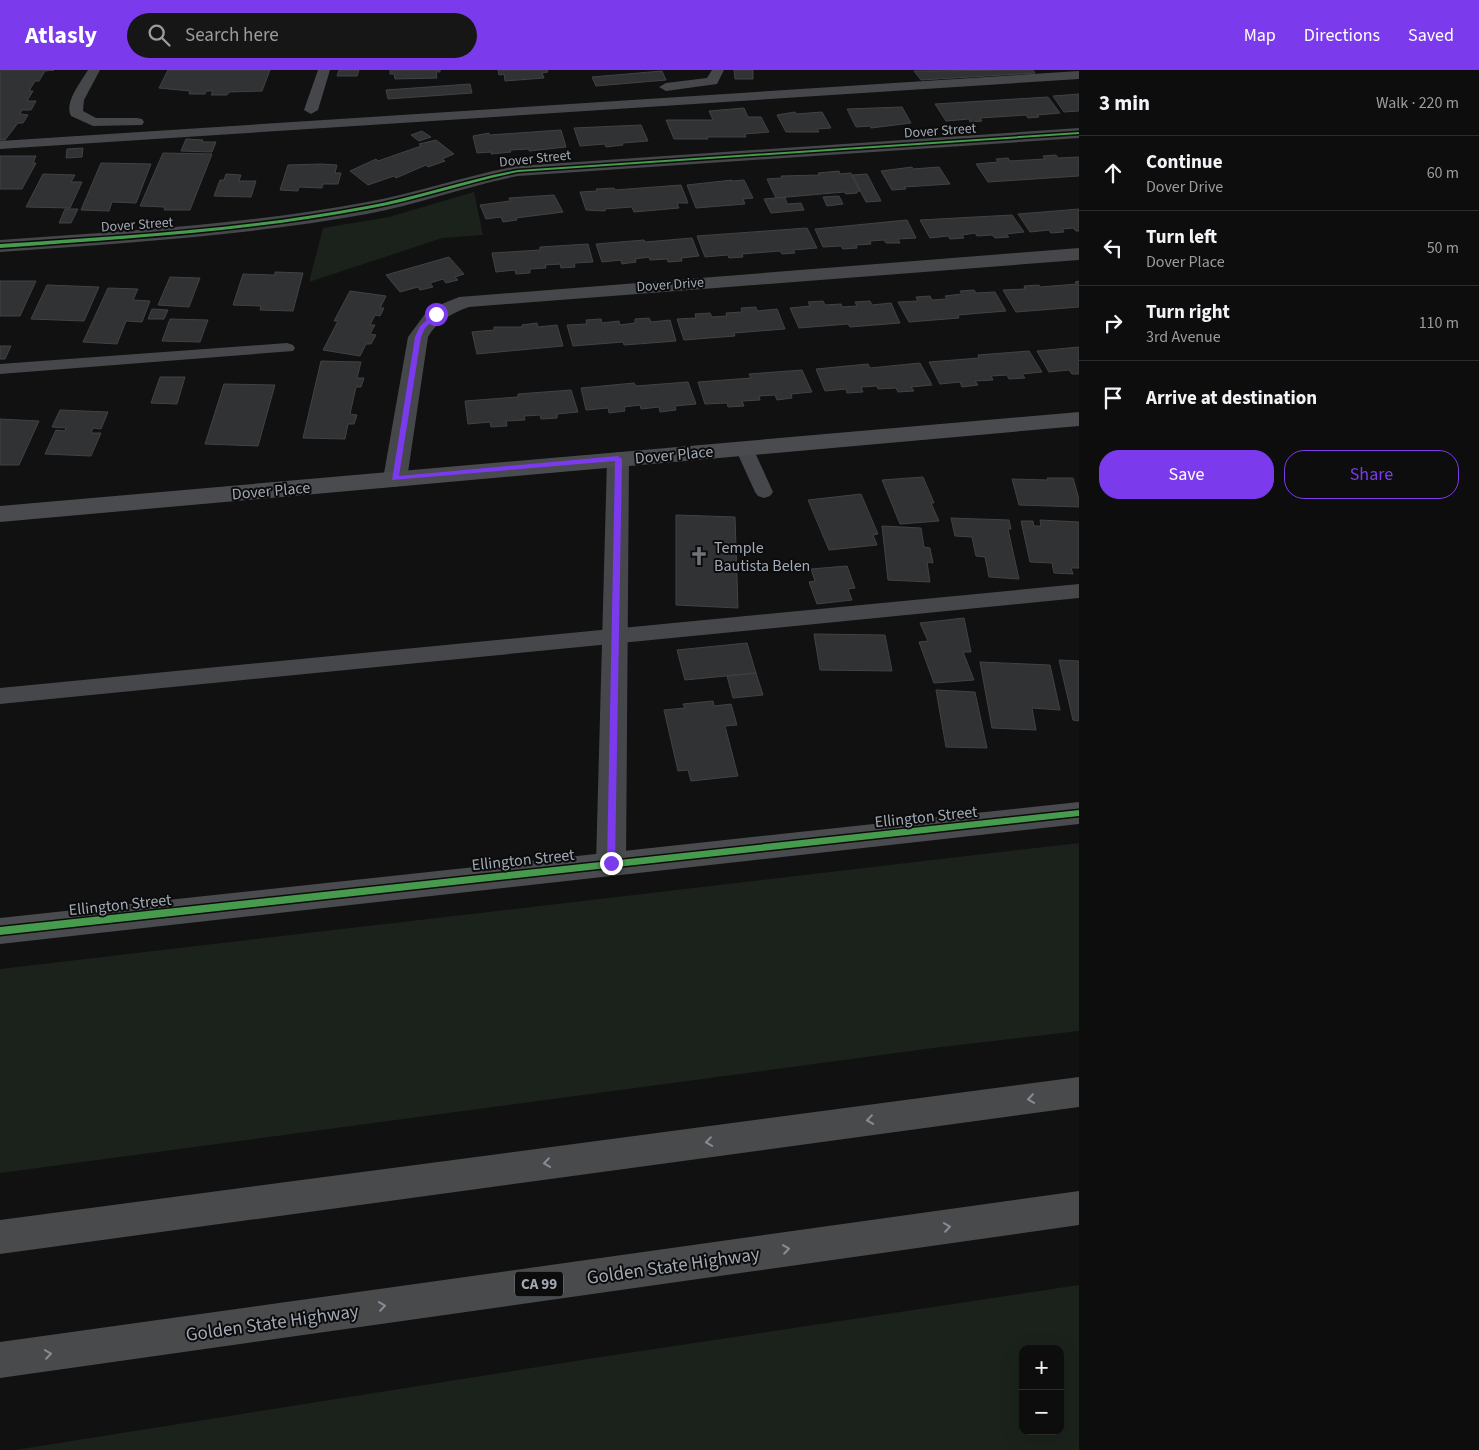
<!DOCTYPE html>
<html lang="en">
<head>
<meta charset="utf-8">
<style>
	:root { --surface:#0d0d0d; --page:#161616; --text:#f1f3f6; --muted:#9a9c9d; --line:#2d2d2e; --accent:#7c3aed }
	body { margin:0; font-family:"Source Sans 3",sans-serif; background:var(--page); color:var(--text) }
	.controls { position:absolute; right:15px; bottom:15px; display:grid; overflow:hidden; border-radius:10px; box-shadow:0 5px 20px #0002 }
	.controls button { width:45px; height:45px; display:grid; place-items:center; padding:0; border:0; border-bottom:1px solid var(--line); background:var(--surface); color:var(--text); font:25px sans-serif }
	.stop { position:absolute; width:15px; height:15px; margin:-11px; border:4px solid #7c3aed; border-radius:50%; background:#fff }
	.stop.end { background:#7c3aed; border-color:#fff; box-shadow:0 1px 5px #0008 }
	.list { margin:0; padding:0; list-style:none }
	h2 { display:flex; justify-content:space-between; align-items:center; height:65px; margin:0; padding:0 20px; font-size:21px }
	h2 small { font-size:16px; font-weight:400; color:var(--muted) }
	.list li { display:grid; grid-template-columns:32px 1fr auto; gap:15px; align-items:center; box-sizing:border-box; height:75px; padding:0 20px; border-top:1px solid var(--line) }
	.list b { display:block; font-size:19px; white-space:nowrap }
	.list p { margin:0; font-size:16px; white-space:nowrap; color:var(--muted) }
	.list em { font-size:16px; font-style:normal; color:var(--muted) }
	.actions { display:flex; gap:10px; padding:15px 20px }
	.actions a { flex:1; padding:11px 0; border:1px solid var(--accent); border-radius:20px; text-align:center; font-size:18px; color:var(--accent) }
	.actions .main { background:var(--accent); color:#fff }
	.icon { flex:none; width:28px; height:28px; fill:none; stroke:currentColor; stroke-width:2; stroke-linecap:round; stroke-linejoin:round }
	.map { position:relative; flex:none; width:1079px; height:1380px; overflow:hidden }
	header { display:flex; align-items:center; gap:30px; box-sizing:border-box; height:70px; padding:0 25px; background:var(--accent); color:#fff }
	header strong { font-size:24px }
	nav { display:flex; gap:28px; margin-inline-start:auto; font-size:18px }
	.search { width:350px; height:45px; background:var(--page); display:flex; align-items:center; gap:12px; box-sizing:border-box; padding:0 18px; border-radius:28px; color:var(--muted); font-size:19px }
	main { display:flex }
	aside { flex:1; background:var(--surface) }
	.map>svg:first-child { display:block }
	.green { fill:#1b221b; fill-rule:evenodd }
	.building { fill:#313233; stroke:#404245 }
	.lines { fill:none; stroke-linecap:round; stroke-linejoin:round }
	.lane { fill:#45474a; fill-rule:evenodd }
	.street { fill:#45474a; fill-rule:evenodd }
	.secondary { fill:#494b4e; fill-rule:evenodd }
	.highway { fill:#484a4c; fill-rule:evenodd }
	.cycleway-casing { stroke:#0c0c0d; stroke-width:3 }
	.cycleway { fill:#469c4c; fill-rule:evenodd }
	.oneway { stroke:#868c95 }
	.route { fill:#7c3aed }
	.labels { text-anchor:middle; stroke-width:4; stroke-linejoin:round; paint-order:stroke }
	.far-street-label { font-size:14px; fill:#a1a9b4; stroke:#0c0c0d }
	.shield { fill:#0c0c0d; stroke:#747a82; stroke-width:1 }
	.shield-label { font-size:15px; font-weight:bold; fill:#a1a9b4 }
	.street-label { font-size:16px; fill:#a1a9b4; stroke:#0c0c0d }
	.poi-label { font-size:16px; fill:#a1a9b4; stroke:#0c0c0d; text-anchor:start }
	.near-street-label { font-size:19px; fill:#a1a9b4; stroke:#0c0c0d }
</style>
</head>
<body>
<header>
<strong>Atlasly</strong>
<div class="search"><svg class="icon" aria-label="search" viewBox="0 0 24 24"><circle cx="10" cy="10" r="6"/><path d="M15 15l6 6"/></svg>Search here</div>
<nav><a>Map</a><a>Directions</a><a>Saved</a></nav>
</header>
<main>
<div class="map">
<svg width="1079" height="1380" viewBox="0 0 1079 1380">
	<rect width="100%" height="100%" fill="#111"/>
	<g class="green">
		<path d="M474,122L483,165L442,168L309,212L323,158L389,147Z"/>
		<path d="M1079,773V961L933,978L0,1103V899Z"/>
		<path d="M1079,1215V1380H15L588,1289ZM1023,1279H1060V1361H1023Z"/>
	</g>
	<g class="building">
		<path d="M0,0H54L45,1L39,11H35L29,21H33L27,31H36L31,40H22L20,44L28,45L23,53H18L5,70H0Z"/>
		<path d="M168,0H270L262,21L229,22L227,25H211L213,21H206L205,24H189L190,21L159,18Z"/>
		<path d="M339,0H359L357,6H337Z"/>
		<path d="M390,0H440V2H436L437,8L395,9L394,4H390Z"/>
		<path d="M498,0H547L548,2L542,3L544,8L505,11L504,4L499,5Z"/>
		<path d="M734,0H753V9H735Z"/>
		<path d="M1033,0L1035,3L921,10L914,1Z"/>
		<path d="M662,1L666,10L596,16L592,7Z"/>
		<path d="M470,14L472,23L388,29L386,20Z"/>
		<path d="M1079,24V41L1064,42L1053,26Z"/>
		<path d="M1048,27L1060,43L1037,45L1039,47L1028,48L1026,45L980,48L982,51L970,52L969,49L946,51L935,34Z"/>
		<path d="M902,37L911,53L871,58L870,56L856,57L847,39Z"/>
		<path d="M744,38L748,47H761L769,62L745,64L746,67H707L708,69H674L666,50H713L709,41Z"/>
		<path d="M795,42L796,44L822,42L831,58L817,59L819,62H786L777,45Z"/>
		<path d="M641,55L648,71L622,73L623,75L606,77L605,74L580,76L574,58Z"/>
		<path d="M561,60L566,77L529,81V79L510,80L511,82L491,84V82L477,83L473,66L489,63V65Z"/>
		<path d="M422,61L431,67L419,71L411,65Z"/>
		<path d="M186,69L203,70L202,72H216L212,82L181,81Z"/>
		<path d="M436,70L454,84L442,89L445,91L428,97L426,95L396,108L394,106L368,115L350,101L376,89L378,91L421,76L419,74Z"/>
		<path d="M83,78L82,87L66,88L67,79Z"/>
		<path d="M163,83L212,84L190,140H164L165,137L140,136Z"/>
		<path d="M1056,85L1058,88L1079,87V106L988,112L976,94L998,92L996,89L1008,88L1010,91L1045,89L1043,86Z"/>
		<path d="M0,86H36L33,93H36L22,119H0Z"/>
		<path d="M101,93L151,94L136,133L112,132L109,141L81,140Z"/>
		<path d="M321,94L337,95L335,103H341L338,114H323L322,118L299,117L298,121L280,120L288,95Z"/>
		<path d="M912,97L913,99L939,97L950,114L904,117L906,119L892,120L881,101Z"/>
		<path d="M839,101L840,104L851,103L860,121H857V123L846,124L844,122L776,128L767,109L782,108L781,106L820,105L818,103Z"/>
		<path d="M43,104L75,105L71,112H82L70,138L26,137Z"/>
		<path d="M226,104L241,105L239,111H256L251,127L214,126L220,110H224Z"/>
		<path d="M867,104L881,131L866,132L852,105Z"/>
		<path d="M732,110V111L744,110L753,128L743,129L745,134L696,138L687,115Z"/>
		<path d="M681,115L688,133H677L679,138L634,142L632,137L605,139V141L586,140L580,122L597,121L596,119L614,118L615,120Z"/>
		<path d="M554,125L563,142L516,148L517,150L503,152L501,147L486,149L480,135L510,131L509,128Z"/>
		<path d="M839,126L843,134L827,136L823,127Z"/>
		<path d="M785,127L787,134L801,133L804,140L771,143L764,129Z"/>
		<path d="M65,139H78L71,153H59Z"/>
		<path d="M1079,139V161H1076L1073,158L1062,159L1064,162L1051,163L1049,160L1030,162L1018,144Z"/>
		<path d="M1012,145L1024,162L1006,164L1009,167L995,168L992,165L977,166L975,163L962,165L964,168L950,169L948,166L930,168L920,150Z"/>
		<path d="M907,150L916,168L898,169L900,173H886L884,170L870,171L871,174L856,175L857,178L843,179L841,176L823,177L815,159Z"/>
		<path d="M807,158L817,178L793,180L795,183L782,184L780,181L742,184L743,187L729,188L728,185L705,187L697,166Z"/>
		<path d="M692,168L699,186L681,188L682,191L668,192L667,189L650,190L649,187L635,189L636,192L622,194L621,190L602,192L596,174L644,170L645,172Z"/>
		<path d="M588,174L593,192L574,193L575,197L561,198L560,194L545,195L546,198L530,199V203L516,204L515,200L496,202L492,183L540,180V177Z"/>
		<path d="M449,187L464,204L455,207L458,210L446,213L443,209L430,213L433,217L420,220L418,217L400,222L386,205Z"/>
		<path d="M275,202L303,203L293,241L260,240L261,236L233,235L243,204L275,205Z"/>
		<path d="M170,207L200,208L189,237L158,235Z"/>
		<path d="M0,211H36L20,246H0Z"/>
		<path d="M1079,211V237L1016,242L1003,220L1025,219L1024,216L1039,215L1040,217L1077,214L1075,212Z"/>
		<path d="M47,215L99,217L84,251L31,249Z"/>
		<path d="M108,218L138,219L133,230L150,231L142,252L126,251L117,274L83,272Z"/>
		<path d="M974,220L976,223L995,222L1006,241L958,245L959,248L909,252L898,232L918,231L916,227L930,226L932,230L947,229L945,226L962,224L960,221Z"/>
		<path d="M350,221L386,226L380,238H384L380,246L375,245L370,255H375L370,264L376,265L371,274H366L360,286L323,280L338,251H334Z"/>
		<path d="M823,231L825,235L841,234L842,237L857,236L855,232L870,231L872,235L891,233L900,253L850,257L848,254L799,258L790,238L810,236L808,232Z"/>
		<path d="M756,237L757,241L777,239L785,259L734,263L735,266L684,270L677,249L696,248L695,244L710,243L712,247L727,246L726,243L742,242L741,238Z"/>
		<path d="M152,239L168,240L164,249H148Z"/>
		<path d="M649,248L651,252L670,250L676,271L624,275L623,272L573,276L567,255L587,254L586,250L601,249L602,253L619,251L620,255L635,253V249Z"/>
		<path d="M170,249L208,250L200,272L162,271Z"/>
		<path d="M537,253L538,257L557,255L563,276L477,284L472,262L494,260V257H522V255Z"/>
		<path d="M0,276H11L5,289H0Z"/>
		<path d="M1079,277V304H1072L1069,300L1049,302L1037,281Z"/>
		<path d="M1029,281L1042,302L1022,304L1025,308L1009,309L1007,305L991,306L993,310L975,311L978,315L962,317L960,312L940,314L929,292L979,288L978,285Z"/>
		<path d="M321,291L361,292L357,308H364L361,317H356L350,344L357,345L354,354H348L345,369L303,368Z"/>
		<path d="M920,293L932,315L911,317L914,321L898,322L896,318L878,319L877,316L861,317L863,322L847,323L846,319L825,321L816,299L868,294L870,298Z"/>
		<path d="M802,300L812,322L791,324L792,328L777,330L775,325L759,326L760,330L742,331L744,336L728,337L727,333L705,334L698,312L751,308L749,304Z"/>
		<path d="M160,307H185L177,334L151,333Z"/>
		<path d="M688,312L696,334L675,336L676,340L660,342L659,337L641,339L640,335L624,337L625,341L609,343L608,338L586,340L581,318L634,313L636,316Z"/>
		<path d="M224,314L275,315L258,376L205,374Z"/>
		<path d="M571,320L578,342L557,344V348L541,349L540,345L524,346L525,350L506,351L507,356L491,357L490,352L468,354L465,331L518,327V324Z"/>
		<path d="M60,340L108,342L101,359L93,358L91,363H101L91,386L45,384L56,360L65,361L66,358L52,357Z"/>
		<path d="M0,349L39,351L19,395H0Z"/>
		<path d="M923,407L934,433H931L939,451L900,454L882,410Z"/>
		<path d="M1047,408H1073L1079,429V437L1019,435L1012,409L1048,410Z"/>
		<path d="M861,424L878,464L873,465L877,475L829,480L808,430Z"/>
		<path d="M676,445L735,447L738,538L676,535Z"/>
		<path d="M951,448L1009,450L1011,459H1008L1019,509L989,507L985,487L976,486L972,467L955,466Z"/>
		<path d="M1040,450L1079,452V498H1071L1073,504L1054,503L1052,493L1030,492L1021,451H1033L1034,456H1041Z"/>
		<path d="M882,456L921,458L924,477L930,478L933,493L927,492L930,512L888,510Z"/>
		<path d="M847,496L855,518L848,519L852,530L817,534L809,512L815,511L811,499Z"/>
		<path d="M964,548L971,582H963L974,610L934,613L919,572L928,571L920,553Z"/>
		<path d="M814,564L885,565L892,601L820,600Z"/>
		<path d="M747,573L756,603L685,610L677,580Z"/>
		<path d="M1059,590L1079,591V651L1073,650Z"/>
		<path d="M980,592L1050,595L1060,640L1032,638L1036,660L992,658Z"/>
		<path d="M756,603L763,625L733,628L727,606Z"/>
		<path d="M936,620L975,622L987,678L946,677Z"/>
		<path d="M713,631L714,636L731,634L737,655L725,656L738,706L691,711L688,700L678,701L664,640L685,638L683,634Z"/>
	</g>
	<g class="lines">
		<g class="lane">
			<path d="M88,0H100L84,30L83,41L96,48H137L142,49L144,52L142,55L93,56L71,46C64,32 81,12 88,0Z"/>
			<path d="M318,0H330L318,40L311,44L304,40Z"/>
			<path d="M712,0H724L717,14L666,21L659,17L666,13L707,8Z"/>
			<path d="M1079,1V9L0,79V71Z"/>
			<path d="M287,273L293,275L295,278L293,281L0,304V294Z"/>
			<path d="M744,372L750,374L753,378L773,422L770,426L764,428L758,426L755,422L735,378L738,374Z"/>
			<path d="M1079,514V528L0,634V618Z"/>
		</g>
		<g class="street">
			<path d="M1079,58V68L518,106C467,116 418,134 367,144C246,166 122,173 0,182V170C122,161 246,155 367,132C418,123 467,105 518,96Z"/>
			<path d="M1079,178V190L469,237C452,243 437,251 428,267L407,409L403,414L395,417L387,414L383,409L408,267L425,244L437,236L459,227Z"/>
			<path d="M618,382L626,384L629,389L626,793L621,801L611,805L601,801L596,793L607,389L610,384Z"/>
		</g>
		<g class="secondary">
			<path d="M1079,342V356L0,452V436Z"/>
			<path d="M1079,732V754L0,874V848Z"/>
		</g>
		<g class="highway">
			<path d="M1079,1007V1037L0,1184V1150Z"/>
			<path d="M1079,1121V1155L0,1308V1272Z"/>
		</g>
		<g class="cycleway-casing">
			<g id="cycleway">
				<path d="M1079,62V64L518,102C467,112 418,130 367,139C246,162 122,169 0,178V174C122,166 246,159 367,136C418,127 467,109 518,100Z"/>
				<path d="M1079,740V746L0,865V857Z"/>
			</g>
		</g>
		<use href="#cycleway" class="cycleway"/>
	</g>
	<defs><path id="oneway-chevron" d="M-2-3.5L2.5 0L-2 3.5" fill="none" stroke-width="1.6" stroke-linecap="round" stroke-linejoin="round" transform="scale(1.25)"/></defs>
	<g class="oneway">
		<use href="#oneway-chevron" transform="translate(1031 1029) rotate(172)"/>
		<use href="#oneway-chevron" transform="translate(870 1050) rotate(172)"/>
		<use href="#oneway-chevron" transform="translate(709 1072) rotate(172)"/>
		<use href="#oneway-chevron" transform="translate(547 1093) rotate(172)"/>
		<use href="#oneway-chevron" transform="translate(947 1157) rotate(-8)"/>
		<use href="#oneway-chevron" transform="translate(786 1179) rotate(-8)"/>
		<use href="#oneway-chevron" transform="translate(382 1236) rotate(-8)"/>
		<use href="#oneway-chevron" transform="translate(48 1284) rotate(-8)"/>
	</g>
	<path class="route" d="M436,242L439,244L425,258L421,267L399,406L618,386L622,389L615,793L611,797L607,793L615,391L392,410L415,267L420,256Z"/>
	<defs>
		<g id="church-bare" transform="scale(1.5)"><path d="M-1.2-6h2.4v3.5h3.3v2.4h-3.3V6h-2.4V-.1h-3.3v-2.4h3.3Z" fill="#6f747b" stroke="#0c0c0d" stroke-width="2.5" paint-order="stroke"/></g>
	</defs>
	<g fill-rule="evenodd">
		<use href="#church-bare" x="699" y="486"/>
	</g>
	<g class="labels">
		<g class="far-street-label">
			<text transform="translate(940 60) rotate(-4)" y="5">Dover Street</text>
			<text transform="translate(535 88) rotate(-6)" y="5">Dover Street</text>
			<text transform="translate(137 154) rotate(-4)" y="5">Dover Street</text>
			<text transform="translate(670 214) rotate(-4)" y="5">Dover Drive</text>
		</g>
		<rect class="shield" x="515" y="1201.5" width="48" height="25" rx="4"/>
		<g class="shield-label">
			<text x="539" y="1219">CA 99</text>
		</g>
		<g class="street-label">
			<text transform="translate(674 384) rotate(-5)" y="6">Dover Place</text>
			<text transform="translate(271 420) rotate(-5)" y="6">Dover Place</text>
			<text transform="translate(926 746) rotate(-6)" y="6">Ellington Street</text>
			<text transform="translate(523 789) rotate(-6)" y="6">Ellington Street</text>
			<text transform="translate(120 834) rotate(-6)" y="6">Ellington Street</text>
		</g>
		<g class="poi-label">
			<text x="714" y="483">Temple<tspan x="714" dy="18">Bautista Belen</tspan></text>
		</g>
		<g class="near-street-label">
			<text transform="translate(673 1195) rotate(-8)" y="7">Golden State Highway</text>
			<text transform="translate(272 1252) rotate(-8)" y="7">Golden State Highway</text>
		</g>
	</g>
</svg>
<div class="controls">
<button>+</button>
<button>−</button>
</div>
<div class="stop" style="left:436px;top:244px"></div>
<div class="stop end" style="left:611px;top:793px"></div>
</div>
<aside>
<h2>3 min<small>Walk · 220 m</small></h2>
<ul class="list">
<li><svg class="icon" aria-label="ahead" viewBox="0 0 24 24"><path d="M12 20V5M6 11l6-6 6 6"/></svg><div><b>Continue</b><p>Dover Drive</p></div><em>60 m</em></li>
<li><svg class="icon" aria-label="left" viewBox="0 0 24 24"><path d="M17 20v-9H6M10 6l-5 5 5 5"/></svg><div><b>Turn left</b><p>Dover Place</p></div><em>50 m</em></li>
<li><svg class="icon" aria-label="right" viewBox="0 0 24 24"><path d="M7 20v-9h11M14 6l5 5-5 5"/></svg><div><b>Turn right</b><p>3rd Avenue</p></div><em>110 m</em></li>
<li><svg class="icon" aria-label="arrive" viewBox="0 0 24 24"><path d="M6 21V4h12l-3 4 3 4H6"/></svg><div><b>Arrive at destination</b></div></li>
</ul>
<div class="actions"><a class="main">Save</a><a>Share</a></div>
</aside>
</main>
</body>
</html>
